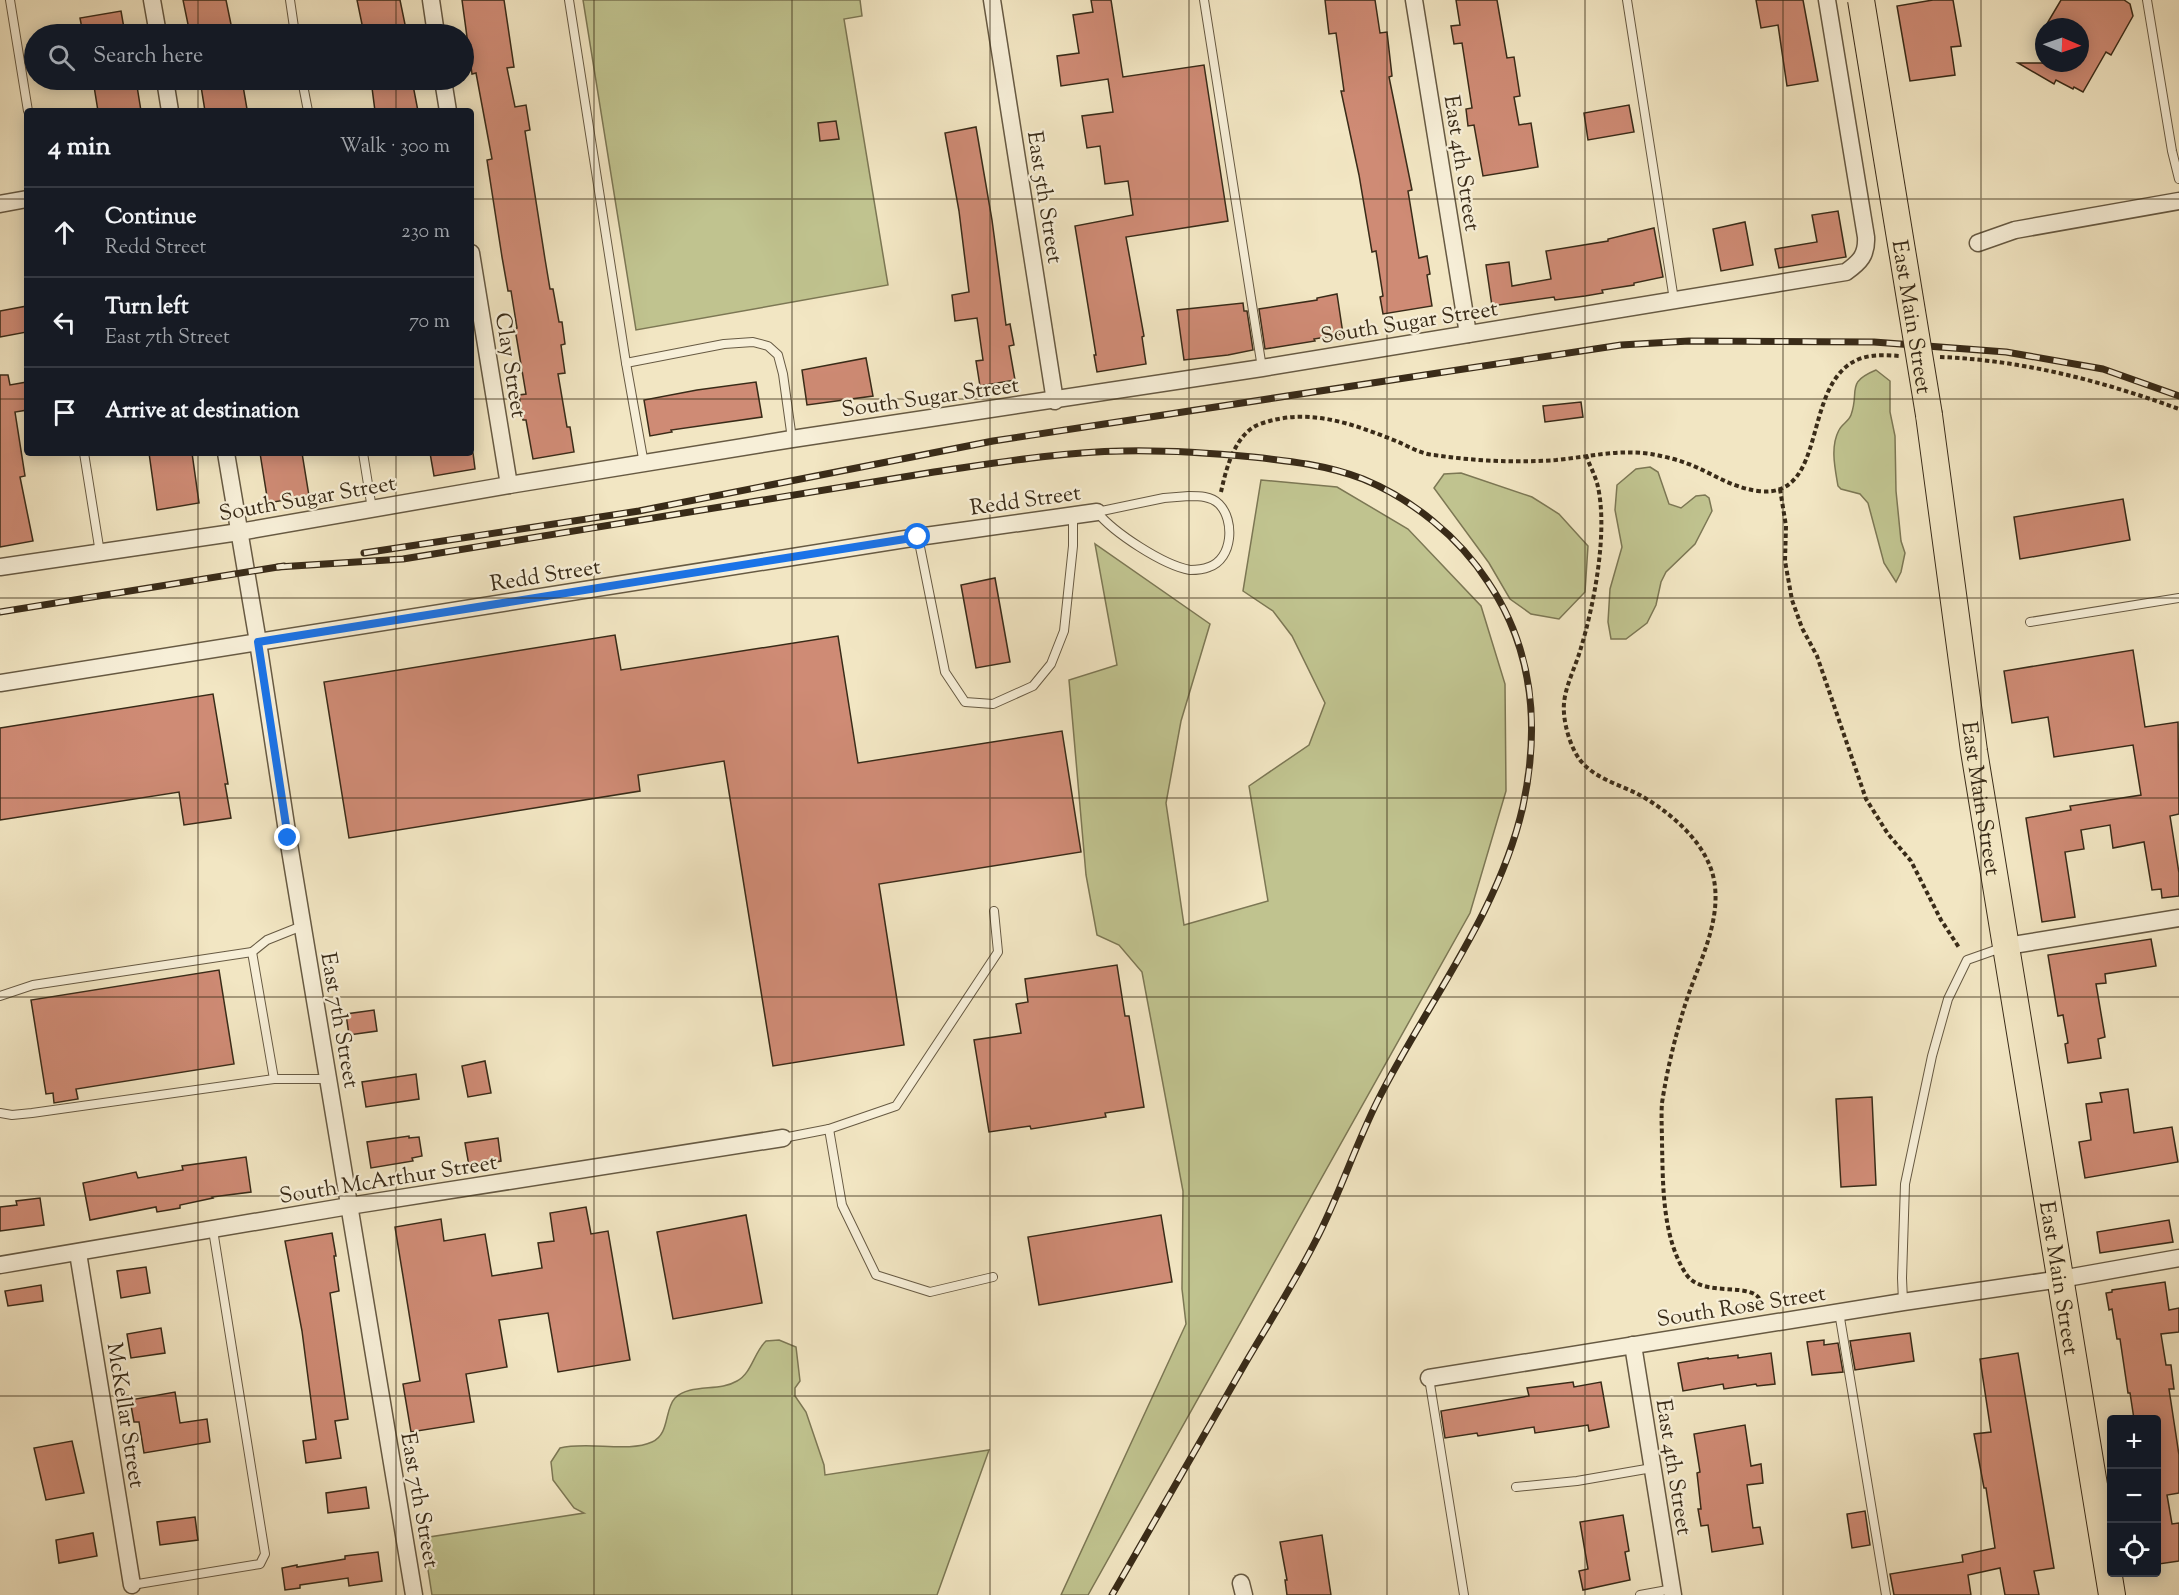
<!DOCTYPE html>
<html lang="en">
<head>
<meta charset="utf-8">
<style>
	:root { --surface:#171b24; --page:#242831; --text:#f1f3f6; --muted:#9ea1a6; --line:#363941 }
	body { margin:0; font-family:"Sorts Mill Goudy",serif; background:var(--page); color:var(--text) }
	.controls { position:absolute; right:18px; bottom:18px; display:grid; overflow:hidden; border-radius:6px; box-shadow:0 3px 15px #0003 }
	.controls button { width:54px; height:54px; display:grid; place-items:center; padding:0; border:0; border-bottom:2px solid var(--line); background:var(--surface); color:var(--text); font:30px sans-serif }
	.compass { position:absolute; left:2035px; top:18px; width:54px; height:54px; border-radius:50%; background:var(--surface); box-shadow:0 3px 15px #0003; rotate:92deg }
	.stop { position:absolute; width:18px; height:18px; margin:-14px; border:4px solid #1a73e8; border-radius:50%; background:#fff }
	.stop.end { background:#1a73e8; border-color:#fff; box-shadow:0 2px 6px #0008 }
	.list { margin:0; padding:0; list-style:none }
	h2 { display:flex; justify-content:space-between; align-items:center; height:78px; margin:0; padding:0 24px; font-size:26px }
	h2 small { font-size:20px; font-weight:400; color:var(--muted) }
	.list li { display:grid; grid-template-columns:39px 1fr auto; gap:18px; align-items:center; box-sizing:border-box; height:90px; padding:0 24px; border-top:2px solid var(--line) }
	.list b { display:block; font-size:22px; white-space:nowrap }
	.list p { margin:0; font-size:20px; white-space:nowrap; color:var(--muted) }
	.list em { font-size:20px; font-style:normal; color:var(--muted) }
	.icon { flex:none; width:33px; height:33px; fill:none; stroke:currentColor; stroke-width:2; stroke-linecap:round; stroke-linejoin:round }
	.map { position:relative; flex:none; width:2179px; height:1595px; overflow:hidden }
	.search { position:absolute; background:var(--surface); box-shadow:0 3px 15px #0003; left:24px; top:24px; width:450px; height:66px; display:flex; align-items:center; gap:15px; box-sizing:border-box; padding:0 21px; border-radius:33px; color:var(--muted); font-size:22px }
	.panel { position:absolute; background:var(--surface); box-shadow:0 3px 15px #0003; left:24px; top:108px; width:450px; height:348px; border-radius:6px }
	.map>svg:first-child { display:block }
	.green { fill:#c0c38f; stroke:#7c7754; stroke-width:1.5 }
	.building { fill:#cf8b75; stroke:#392b18; stroke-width:1.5 }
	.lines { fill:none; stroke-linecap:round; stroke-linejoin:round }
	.lane-casing { stroke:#675a43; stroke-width:10 }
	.street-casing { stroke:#675a43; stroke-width:19 }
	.primary-casing { stroke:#392b18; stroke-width:28 }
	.path { stroke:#392b18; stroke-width:4; stroke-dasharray:4.5 3; stroke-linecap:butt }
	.lane { stroke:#f7efd8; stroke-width:8 }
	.street { stroke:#f7efd8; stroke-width:16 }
	.primary { stroke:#f2e6c3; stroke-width:26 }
	.rail-casing { stroke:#392b18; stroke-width:7 }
	.rail { stroke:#f7efd8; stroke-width:4.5; stroke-dasharray:14; stroke-linecap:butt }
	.primary-bridge-casing { stroke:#392b18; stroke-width:28; stroke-linecap:butt }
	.primary-bridge { stroke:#f2e6c3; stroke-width:26 }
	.route { stroke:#1a73e8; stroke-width:8 }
	.grid { fill:none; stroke:#392b18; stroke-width:1.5; stroke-opacity:0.55 }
	.labels { text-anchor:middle; stroke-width:4.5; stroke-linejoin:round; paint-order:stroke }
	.street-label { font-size:22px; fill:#392b18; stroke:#f7efd8 }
</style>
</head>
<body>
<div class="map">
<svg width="2179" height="1595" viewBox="0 0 2179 1595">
	<rect width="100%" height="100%" fill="#f2e6c3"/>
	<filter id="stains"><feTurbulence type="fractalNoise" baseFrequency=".00333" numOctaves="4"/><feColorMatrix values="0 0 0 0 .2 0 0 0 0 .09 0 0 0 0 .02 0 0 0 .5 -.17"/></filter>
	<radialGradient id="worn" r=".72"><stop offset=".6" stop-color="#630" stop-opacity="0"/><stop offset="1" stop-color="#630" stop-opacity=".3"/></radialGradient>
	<g class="green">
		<path d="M583,0H860L862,16L844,19L888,285L636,330Z"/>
		<path d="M1876,370L1890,381V412L1895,436L1896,491L1901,541L1905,553L1901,572L1896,582L1884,563L1868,503L1860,494L1841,489L1838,486C1835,468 1830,447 1839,430C1842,424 1849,421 1851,415C1860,390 1845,383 1876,370Z"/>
		<path d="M1650,467L1658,472L1669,504L1681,508L1696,496L1705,495L1709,498L1712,511L1695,544L1666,572L1661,582L1656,605L1647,623L1626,639H1611L1608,622L1610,589L1622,547L1615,510L1617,485L1636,469Z"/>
		<path d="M1461,473L1532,497L1559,514L1588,546L1585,592L1559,619L1531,614L1510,599L1489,563L1434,488L1444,474Z"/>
		<path d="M1261,480L1337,487L1408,529L1481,606L1505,684L1506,791L1470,913L1088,1595H1061L1186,1324L1182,1289L1183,1191L1142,972L1119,945L1097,935L1086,875L1069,680L1117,665L1095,544L1210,624L1181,721L1166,803L1184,925L1268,901L1249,786L1309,745L1325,703L1292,636L1273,611L1243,591Z"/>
		<path d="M779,1340L796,1347L800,1381L795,1388V1396L806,1412L824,1465L825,1475L989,1450L937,1595H432L423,1538L584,1513L574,1508L553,1480L551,1462L560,1448C588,1441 628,1453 652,1442C670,1434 664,1410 675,1398C690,1383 719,1392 737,1381C752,1373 754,1352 766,1341Z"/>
	</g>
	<g class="building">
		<path d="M183,0H226L233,34H190Z"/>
		<path d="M357,0H400L407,34H364Z"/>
		<path d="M462,0H504L514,67L507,68L515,107L526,105L530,130L525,131L545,259L550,289H553L559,322H562L565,344L561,345L565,373L558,374L567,427H570L574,452L533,459L526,420H523L519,395L526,394L515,329L517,328L511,291H508L502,257L487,160L492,159L476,73L472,74Z"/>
		<path d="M1091,0H1111L1123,77L1204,65L1228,221L1126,237L1144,336L1142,337L1146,364L1097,372L1094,355H1096L1075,226L1133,215L1128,181L1105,184L1100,146L1087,148L1082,116L1113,112L1108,79L1061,86L1057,56L1079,53L1073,15L1093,12Z"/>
		<path d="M1325,0H1375L1380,33L1387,32L1392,76L1389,77L1412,190L1408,191L1419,258L1427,256L1430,274L1427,275L1432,306L1383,314L1380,297L1383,296L1376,251L1372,252L1359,175L1341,91H1344L1336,33L1329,34Z"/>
		<path d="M1456,0H1497L1507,58L1514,57L1520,96L1514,97L1519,125L1531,123L1538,167L1483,176L1474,125L1468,126L1466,109L1472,108L1462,43L1454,44L1451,26L1460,25Z"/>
		<path d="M1756,0H1803L1818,81L1787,86L1778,25L1761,28Z"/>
		<path d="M1933,0H1953L1961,46L1951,47L1955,75L1910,81L1897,6Z"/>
		<path d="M2061,0H2124L2130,4L2133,16L2111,55L2106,52L2083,92L2074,87L2073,89L2056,80L2054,84L2018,63H2080V27H2045Z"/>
		<path d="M121,11L125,34H83L80,18Z"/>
		<path d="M93,80H136L141,111H98Z"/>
		<path d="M200,80H242L247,109L205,111Z"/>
		<path d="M371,80H412L418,111H375Z"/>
		<path d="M1629,105L1634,132L1588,140L1584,113Z"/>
		<path d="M836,121L839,139L820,141L818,123Z"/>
		<path d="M976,127L992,220L1006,325L1010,324L1014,345L1009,346L1015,380L980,386L976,361L983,360L977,318L955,321L952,295L969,292L959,211L945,133Z"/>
		<path d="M1838,211L1846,257L1779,268L1775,249L1817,242L1812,215Z"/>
		<path d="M1745,222L1753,265L1721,271L1713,229Z"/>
		<path d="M1654,228L1663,277L1634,283V285L1602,290L1603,293L1585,296L1555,300L1554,297L1492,306L1486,265L1509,262L1512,286L1551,279L1546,251L1608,241V239Z"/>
		<path d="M1337,294L1343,334L1314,339L1315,341L1265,349L1259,309L1317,300V298Z"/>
		<path d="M1243,303L1244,311H1247L1253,350L1228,355L1184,360L1177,310Z"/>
		<path d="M27,306V332L0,337V311Z"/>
		<path d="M866,358L873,396L807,405L802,370Z"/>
		<path d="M0,375H8L10,385L27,382V410L15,412L25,476L20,477L33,541L0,547Z"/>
		<path d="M756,382L762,417L671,430L672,432L650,436L644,400L697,390Z"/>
		<path d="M1581,402L1583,417L1545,422L1543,406Z"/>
		<path d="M149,453H192L199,503L157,510Z"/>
		<path d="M260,453H302L309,496L268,503Z"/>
		<path d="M430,453H473L475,469L434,476Z"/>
		<path d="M2123,499L2130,540L2020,559L2014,517Z"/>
		<path d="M995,578L1010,662L976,668L961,585Z"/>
		<path d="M615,635L621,670L838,636L858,763L1062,731L1081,852L879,884L904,1045L773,1066L724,761L638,775L640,791L349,838L324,682Z"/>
		<path d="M2133,650L2145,727L2178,722L2179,814L2170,816L2179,873V896L2162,898L2161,889L2152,890L2144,842L2113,848L2110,825L2081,830L2084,849L2065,852L2075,917L2042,922L2026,818L2071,810L2070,806L2141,795L2133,745L2054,757L2048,717L2012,723L2004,671Z"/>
		<path d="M213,694L228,784H225L231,818L184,825L179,792L0,820V728Z"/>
		<path d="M2151,939L2156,966L2105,974L2106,983L2096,984L2105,1037L2098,1039L2101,1058L2068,1063L2065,1044L2068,1043L2063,1015L2058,1016L2048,955Z"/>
		<path d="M1117,965L1125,1016H1129L1144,1107L1105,1113L1106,1117L1031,1129L1030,1126L989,1132L974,1040L1021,1033L1016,1004L1028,1002L1025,979Z"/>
		<path d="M219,970L234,1064L76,1089L78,1099L54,1103L53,1093L46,1094L31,1000Z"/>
		<path d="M374,1010L377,1031L349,1035L346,1014Z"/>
		<path d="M485,1061L491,1093L468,1097L462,1066Z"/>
		<path d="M416,1074L419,1099L366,1107L362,1082Z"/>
		<path d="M2128,1089L2134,1133L2172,1127L2178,1162L2085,1178L2079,1142L2091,1140L2086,1104L2102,1102L2100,1093Z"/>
		<path d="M1872,1097L1876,1185L1841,1187L1836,1099Z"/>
		<path d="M409,1136V1138L419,1137L422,1156L412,1158L413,1161L371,1168L367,1142Z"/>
		<path d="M498,1138L501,1161L469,1166L465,1143Z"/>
		<path d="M246,1157L251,1192L212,1197L213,1198L180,1205V1208L157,1212L156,1207L90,1220L83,1183L136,1172L138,1178L183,1170L182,1166Z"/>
		<path d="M40,1198L44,1225L0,1231V1207L17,1205L16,1201Z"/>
		<path d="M586,1207L591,1234L608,1231L630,1360L558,1372L548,1313L499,1320L507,1367L466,1374L474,1422L411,1432L403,1384L420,1381L395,1227L441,1219L444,1241L485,1234L492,1276L542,1268L538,1243L554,1241L550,1213Z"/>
		<path d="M746,1215L762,1303L673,1319L657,1232Z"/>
		<path d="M1161,1215L1172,1282L1039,1305L1028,1237Z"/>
		<path d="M2169,1220L2173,1242L2100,1253L2097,1232Z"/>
		<path d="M332,1233L336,1256H334L339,1291L330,1293L348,1419L335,1421L341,1458L306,1463L303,1441L316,1439L302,1331L285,1241Z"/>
		<path d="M146,1267L150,1293L121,1298L117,1271Z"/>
		<path d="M2165,1282L2169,1310L2179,1308V1332L2161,1334L2166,1365H2171L2174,1389H2169L2179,1455V1493L2167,1495L2172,1524L2179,1523V1561L2159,1564L2157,1547V1419H2134L2130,1393H2128L2120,1339H2117L2112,1309L2109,1310L2106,1293L2112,1292V1290Z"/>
		<path d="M41,1285L43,1301L8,1306L5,1291Z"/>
		<path d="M161,1328L165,1353L131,1358L127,1334Z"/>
		<path d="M1910,1333L1914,1361L1855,1370L1850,1341Z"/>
		<path d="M1824,1340V1345L1838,1343L1843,1372L1812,1375L1807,1342Z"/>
		<path d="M1771,1353L1775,1384L1757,1386L1756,1384L1724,1389L1723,1384L1683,1391L1678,1363L1708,1358V1359L1738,1355V1358Z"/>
		<path d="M2018,1353L2054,1568L2034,1571L2039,1595H2005L2000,1568L1968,1575L1971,1595H1894L1890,1574L1963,1562L1962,1555L1995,1548L1986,1488H1984L1974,1434L1991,1432L1980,1359Z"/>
		<path d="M1573,1382L1574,1387L1601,1382L1609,1427L1589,1431L1588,1425L1535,1433L1534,1427L1478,1436L1477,1433L1445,1438L1441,1411L1529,1396L1527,1388Z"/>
		<path d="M175,1392L180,1423L207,1419L210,1442L144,1453L139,1422H134L130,1400Z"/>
		<path d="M1745,1425L1751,1466L1761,1464L1763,1483L1747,1485L1753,1528L1760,1527L1763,1544L1712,1552L1708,1525L1701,1526L1698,1509H1701L1697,1473L1700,1472L1694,1434Z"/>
		<path d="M72,1441L84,1493L46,1500L34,1448Z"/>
		<path d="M366,1487L369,1508L328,1513L326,1493Z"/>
		<path d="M1865,1511L1870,1545L1852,1548L1847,1514Z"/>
		<path d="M1623,1515L1629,1551L1625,1552L1630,1580L1583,1590L1579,1571L1588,1569L1580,1522Z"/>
		<path d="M195,1517L198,1540L160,1545L157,1522Z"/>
		<path d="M93,1533L97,1556L59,1563L56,1540Z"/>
		<path d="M1322,1535L1331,1595H1287L1285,1580H1287L1280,1542Z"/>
		<path d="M378,1552L382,1581L349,1586L348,1578L300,1585V1588L285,1590L282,1568L297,1565V1567L345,1559V1556Z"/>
	</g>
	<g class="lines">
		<g class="lane-casing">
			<g id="lane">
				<path d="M10,0L28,111"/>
				<path d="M290,0L295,34"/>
				<path d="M569,0L626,363L644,464"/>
				<path d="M1204,0L1262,368"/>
				<path d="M1627,0L1674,300"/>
				<path d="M2147,0L2172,151L2179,179"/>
				<path d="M302,80L308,111"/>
				<path d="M626,363L724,344L753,342L768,346L778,355L783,374L792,439"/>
				<path d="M84,453L100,553"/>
				<path d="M363,453L372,509"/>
				<path d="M1189,496C1199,496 1211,496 1219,504C1235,520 1233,559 1209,567C1204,569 1195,570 1190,570C1163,565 1114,533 1097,512L1164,498Z"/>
				<path d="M918,537L945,672L965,702L993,704L1033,686L1051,664L1064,631L1073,546V514"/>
				<path d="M2030,622L2179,598"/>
				<path d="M252,952L274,1079"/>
				<path d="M0,996L33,985L252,952L267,940L302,926"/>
				<path d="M0,1113L12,1115L32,1113L274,1079H328"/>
				<path d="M829,1129L842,1205L876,1275L930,1292L993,1277"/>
				<path d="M783,1138L829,1129L896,1106L998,952L994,911"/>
				<path d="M1903,1302L1902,1278L1905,1184L1932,1056L1948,999L1967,960L2004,947"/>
				<path d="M1839,1312L1886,1595"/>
				<path d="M1429,1378L1464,1595"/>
				<path d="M1516,1487L1577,1481L1652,1468"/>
				<path d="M132,1585L260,1564L265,1554L213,1230"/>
				<path d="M1640,1595L1673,1589"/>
			</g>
		</g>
		<g class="street-casing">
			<g id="street">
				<path d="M152,0L158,34"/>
				<path d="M431,0L436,34"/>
				<path d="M992,0L1055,401"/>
				<path d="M1414,0L1468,334"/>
				<path d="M165,80L170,111"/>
				<path d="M443,80L448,111"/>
				<path d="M0,204L27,199"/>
				<path d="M1978,243L2015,230L2179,201"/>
				<path d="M471,253L509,485"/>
				<path d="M226,453L258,642L288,838L414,1595"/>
				<path d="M0,567L239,532L509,485L792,439L1262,368L1846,272C1860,262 1867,255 1866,237L1827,0"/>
				<path d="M0,683L918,537L1097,512"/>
				<path d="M2007,946L2179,918"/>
				<path d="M78,1253L132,1585"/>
				<path d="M0,1265L349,1206L783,1138"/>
				<path d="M1633,1345L1673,1595"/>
				<path d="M1429,1378L1903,1302L2061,1279L2179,1258"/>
				<path d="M1241,1583L1244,1595"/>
			</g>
		</g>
		<g class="primary-casing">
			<g id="primary">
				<path id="s1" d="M1929,415L1974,751L2112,1595"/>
			</g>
		</g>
		<g class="path">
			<path d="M1940,357C2022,360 2102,381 2179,409"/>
			<path d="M1586,455C1589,464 1594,473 1597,483C1609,529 1594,606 1580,651C1574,671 1562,692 1564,713C1565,728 1571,748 1580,760C1593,777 1617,784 1636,793C1668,810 1707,842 1714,880C1722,923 1697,966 1685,1005C1675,1037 1667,1070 1662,1103C1661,1116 1662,1130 1662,1143C1663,1185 1662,1237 1686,1274C1701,1296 1739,1284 1756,1295C1759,1297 1763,1304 1765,1307"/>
			<path d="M1780,489L1786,526L1785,561L1792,600L1802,628L1817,656L1866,799L1888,834L1911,861L1941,920L1960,949"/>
			<path d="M1221,492C1226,469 1235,433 1260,424C1307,407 1351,423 1396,441C1408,446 1421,454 1434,455C1474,461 1516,463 1556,460C1588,457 1619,449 1651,454C1662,456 1675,459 1686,463C1711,472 1729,487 1758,491C1830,500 1800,383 1859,359C1872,354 1887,355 1900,356"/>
		</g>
		<use href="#lane" class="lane"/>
		<use href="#street" class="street"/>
		<use href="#primary" class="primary"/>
		<g class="rail-casing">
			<g id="rail">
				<path d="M364,553L639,511L993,441L1621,345L1689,341L1874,342L2006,352L2103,369L2179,396"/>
				<path d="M278,567L403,559L934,472C996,463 1059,452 1123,451C1166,450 1210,453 1253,457C1290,461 1327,465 1363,479C1412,499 1459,537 1488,582C1534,650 1540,726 1523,806C1499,913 1427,1003 1378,1100C1355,1146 1339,1196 1315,1242C1294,1283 1269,1323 1246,1362C1201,1440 1157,1517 1112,1595"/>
				<path d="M0,612L284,566"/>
			</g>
		</g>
		<use href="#rail" class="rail"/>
		<g class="primary-bridge-casing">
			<g id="primary-bridge">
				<path id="s2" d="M1861,0L1929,415"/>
			</g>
		</g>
		<use href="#primary-bridge" class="primary-bridge"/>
	</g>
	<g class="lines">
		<path class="route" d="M288,838L258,642L918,537"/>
	</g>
	<path class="grid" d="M198,0V34M396,0V34M594,0V1595M792,0V1595M990,0V1595M1189,0V1595M1387,0V1595M1585,0V1595M1783,0V1595M1981,0V1595M198,80V111M396,80V111M0,199H27M471,199H2179M0,399H27M471,399H2179M198,453V1595M396,453V1595M0,598H2179M0,798H2179M0,997H2179M0,1196H2179M0,1396H2179"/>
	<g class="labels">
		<g class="street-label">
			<text transform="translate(1463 163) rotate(81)" y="8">East 4th Street</text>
			<text transform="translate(1046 197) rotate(81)" y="8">East 5th Street</text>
			<text dy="8" stroke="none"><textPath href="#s2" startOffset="321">East Main Street</textPath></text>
			<text transform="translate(1409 321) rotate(-9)" y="8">South Sugar Street</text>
			<text transform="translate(512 365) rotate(81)" y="8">Clay Street</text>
			<text transform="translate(930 396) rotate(-8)" y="8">South Sugar Street</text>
			<text transform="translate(307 497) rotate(-10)" y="8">South Sugar Street</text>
			<text transform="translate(1025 499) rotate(-8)" y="8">Redd Street</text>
			<text transform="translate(545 574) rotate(-9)" y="8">Redd Street</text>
			<text dy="8" stroke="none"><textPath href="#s1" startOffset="387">East Main Street</textPath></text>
			<text transform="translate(341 1020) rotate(80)" y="8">East 7th Street</text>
			<text transform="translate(388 1178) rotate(-9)" y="8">South McArthur Street</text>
			<text dy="8" stroke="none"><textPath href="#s1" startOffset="873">East Main Street</textPath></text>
			<text transform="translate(1741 1305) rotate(-9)" y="8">South Rose Street</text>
			<text transform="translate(127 1415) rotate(81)" y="8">McKellar Street</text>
			<text transform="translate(1675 1467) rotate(81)" y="8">East 4th Street</text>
			<text transform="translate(421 1500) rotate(80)" y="8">East 7th Street</text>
		</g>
	</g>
	<rect width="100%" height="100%" filter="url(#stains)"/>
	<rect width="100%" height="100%" fill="url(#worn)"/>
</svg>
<div class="controls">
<button>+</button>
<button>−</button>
<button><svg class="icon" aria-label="locate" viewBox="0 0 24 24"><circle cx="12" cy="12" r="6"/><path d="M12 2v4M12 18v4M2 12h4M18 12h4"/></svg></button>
</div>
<svg class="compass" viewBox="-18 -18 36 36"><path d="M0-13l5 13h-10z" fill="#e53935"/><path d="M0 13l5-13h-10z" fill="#9ea1a6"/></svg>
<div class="stop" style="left:918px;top:537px"></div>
<div class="stop end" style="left:288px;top:838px"></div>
<div class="search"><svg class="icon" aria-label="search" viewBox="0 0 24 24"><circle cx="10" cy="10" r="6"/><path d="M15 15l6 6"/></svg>Search here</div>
<section class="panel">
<h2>4 min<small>Walk · 300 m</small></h2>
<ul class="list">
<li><svg class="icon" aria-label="ahead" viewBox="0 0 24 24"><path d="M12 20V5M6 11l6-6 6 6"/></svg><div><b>Continue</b><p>Redd Street</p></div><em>230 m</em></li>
<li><svg class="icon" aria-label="left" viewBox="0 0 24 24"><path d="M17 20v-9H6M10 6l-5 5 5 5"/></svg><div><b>Turn left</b><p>East 7th Street</p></div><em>70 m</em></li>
<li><svg class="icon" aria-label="arrive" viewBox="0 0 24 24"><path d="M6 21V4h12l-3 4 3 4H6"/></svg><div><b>Arrive at destination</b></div></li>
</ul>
</section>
</div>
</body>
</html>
